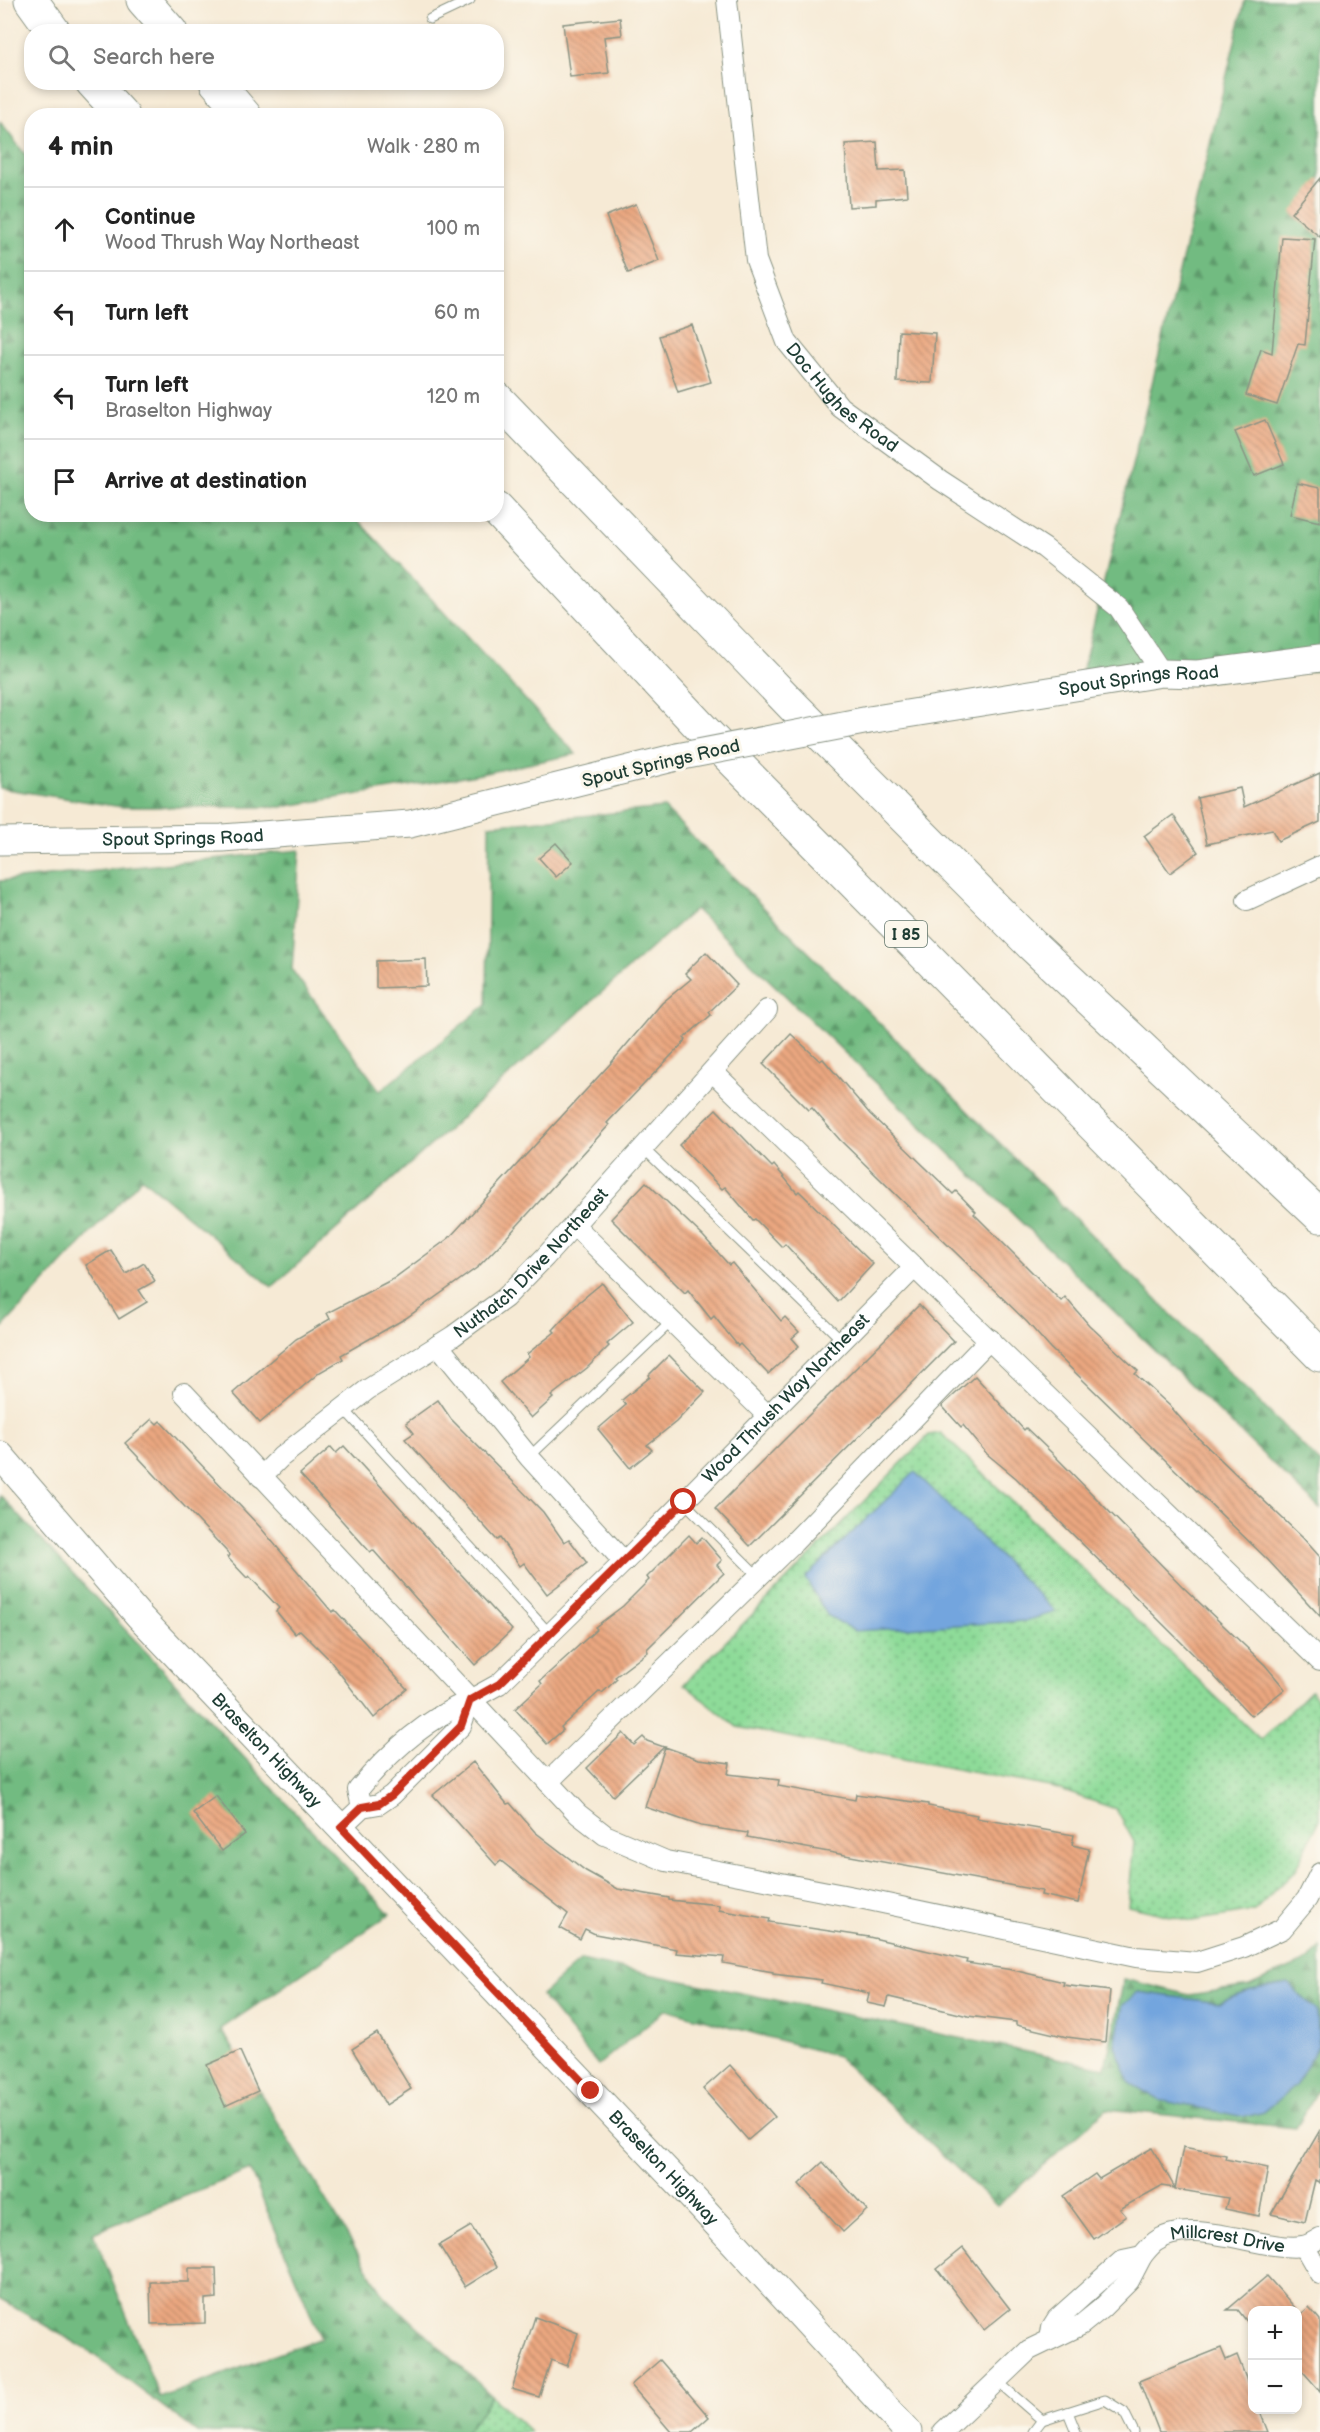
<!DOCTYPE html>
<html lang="en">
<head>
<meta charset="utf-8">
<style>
	:root { --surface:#fff; --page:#f6f6f6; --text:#222; --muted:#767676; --line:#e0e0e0 }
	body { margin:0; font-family:"Balsamiq Sans",sans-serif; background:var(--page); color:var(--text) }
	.controls { position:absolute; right:18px; bottom:18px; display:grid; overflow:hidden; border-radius:12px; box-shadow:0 3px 9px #0003 }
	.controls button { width:54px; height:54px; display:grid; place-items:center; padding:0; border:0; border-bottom:2px solid var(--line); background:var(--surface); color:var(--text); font:30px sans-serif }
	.stop { position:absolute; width:18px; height:18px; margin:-14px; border:4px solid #c8321e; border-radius:50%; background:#fff }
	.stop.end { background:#c8321e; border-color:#fff; box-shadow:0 2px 6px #0008 }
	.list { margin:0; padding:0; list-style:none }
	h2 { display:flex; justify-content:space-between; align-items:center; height:78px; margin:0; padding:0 24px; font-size:26px }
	h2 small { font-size:20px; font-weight:400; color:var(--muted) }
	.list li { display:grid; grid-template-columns:39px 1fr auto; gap:18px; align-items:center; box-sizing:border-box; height:84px; padding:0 24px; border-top:2px solid var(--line) }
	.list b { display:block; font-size:22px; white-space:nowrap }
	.list p { margin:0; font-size:20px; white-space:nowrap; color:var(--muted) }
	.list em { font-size:20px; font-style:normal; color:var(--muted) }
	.icon { flex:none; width:33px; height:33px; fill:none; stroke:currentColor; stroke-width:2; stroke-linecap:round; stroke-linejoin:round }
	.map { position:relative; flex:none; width:1320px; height:2432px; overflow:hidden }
	.search { position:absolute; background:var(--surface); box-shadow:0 3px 9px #0003; left:24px; top:24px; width:480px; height:66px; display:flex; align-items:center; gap:15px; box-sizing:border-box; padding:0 21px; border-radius:24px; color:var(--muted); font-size:22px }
	.panel { position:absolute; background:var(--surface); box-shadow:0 3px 9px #0003; left:24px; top:108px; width:480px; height:414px; border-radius:24px }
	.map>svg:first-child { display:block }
	.grass { fill:url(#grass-dots); stroke:#568c66; stroke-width:1.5 }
	.forest { fill:url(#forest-firs); stroke:#487c5a; stroke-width:1.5; fill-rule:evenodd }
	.water { fill:#73a5de; stroke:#497189; stroke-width:1.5 }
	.building { fill:url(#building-back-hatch) }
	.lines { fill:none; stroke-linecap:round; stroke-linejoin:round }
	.lane-casing { stroke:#8a9484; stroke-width:11 }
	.street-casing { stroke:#8a9484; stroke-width:22 }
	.secondary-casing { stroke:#8a9484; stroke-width:29 }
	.highway-casing { stroke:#8a9484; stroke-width:35 }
	.lane { stroke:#fff; stroke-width:9 }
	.street { stroke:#fff; stroke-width:20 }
	.secondary { stroke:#fff; stroke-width:27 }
	.highway { stroke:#fff; stroke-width:33 }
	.secondary-bridge-casing { stroke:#8a9484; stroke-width:29; stroke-linecap:butt }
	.secondary-bridge { stroke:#fff; stroke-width:27 }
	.route { stroke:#c8321e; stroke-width:8 }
	.labels { text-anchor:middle; stroke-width:6; stroke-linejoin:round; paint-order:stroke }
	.shield { fill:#fbf7ec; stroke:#61756b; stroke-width:1.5 }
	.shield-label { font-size:16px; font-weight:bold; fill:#1f3d34 }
	.street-label { font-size:18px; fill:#1f3d34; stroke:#fbf7ec }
</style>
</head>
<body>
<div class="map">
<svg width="1320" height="2432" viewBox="0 0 1320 2432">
	<defs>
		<pattern id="grass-dots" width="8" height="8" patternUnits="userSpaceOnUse" patternTransform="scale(1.5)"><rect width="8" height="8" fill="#8edb99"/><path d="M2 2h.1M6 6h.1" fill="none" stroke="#73b37e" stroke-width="1.8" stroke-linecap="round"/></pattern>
		<pattern id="forest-firs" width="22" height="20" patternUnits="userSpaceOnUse" patternTransform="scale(1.5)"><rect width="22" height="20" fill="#72bb81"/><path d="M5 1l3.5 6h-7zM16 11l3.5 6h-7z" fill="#5d996a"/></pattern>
		<pattern id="building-back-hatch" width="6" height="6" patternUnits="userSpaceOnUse" patternTransform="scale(1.5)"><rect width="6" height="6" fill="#eba780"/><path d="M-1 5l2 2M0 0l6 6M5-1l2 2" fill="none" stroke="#be896a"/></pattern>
	</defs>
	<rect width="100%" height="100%" fill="#fbf7ec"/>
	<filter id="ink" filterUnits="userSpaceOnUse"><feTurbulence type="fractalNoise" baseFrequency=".0167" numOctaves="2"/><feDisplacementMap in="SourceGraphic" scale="12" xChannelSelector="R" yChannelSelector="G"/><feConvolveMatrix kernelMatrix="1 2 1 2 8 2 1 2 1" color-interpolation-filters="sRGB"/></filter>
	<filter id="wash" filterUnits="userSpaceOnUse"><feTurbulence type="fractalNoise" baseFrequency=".008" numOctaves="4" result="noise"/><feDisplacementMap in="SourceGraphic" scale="24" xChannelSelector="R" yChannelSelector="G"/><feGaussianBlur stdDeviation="1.35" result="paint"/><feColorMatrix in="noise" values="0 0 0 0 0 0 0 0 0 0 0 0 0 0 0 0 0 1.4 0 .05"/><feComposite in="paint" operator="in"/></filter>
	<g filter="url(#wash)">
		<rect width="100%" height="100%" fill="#f6ead5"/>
		<g class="grass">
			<path d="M941,1433L1261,1740L1311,1690L1320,1706V1819L1294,1872L1254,1911L1192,1921L1128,1906L1134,1842L1116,1809L1055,1788L737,1727L684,1684L929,1435Z"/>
			<path d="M492,2396L530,2432H466Z"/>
		</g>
		<g class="forest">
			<path d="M1245,0H1320V670L1077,693Z"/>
			<path d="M0,122L31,162L32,514L353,515L576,754L476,775L281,807H122L0,788Z"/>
			<path d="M664,808L1320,1463V1509L695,909L272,1287L142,1178L0,1330V881L300,850L292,970L380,1091L487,1004L489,825Z"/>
			<path d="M0,1495L390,1914L221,2029L384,2295L492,2396L466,2432H197L86,2349L0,2299ZM250,2170L321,2338L160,2398L93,2233Z"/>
			<path d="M1320,1947V2086L1296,2128L1107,2109L997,2206L837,2056L666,2009L598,2065L541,1995L581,1960L1105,2068L1124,1979L1189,1995L1249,1986L1309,1960ZM1251,1990L1115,2045L1138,1992L1219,2003Z"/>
		</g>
		<g class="water">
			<path d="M915,1472L1056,1612L1025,1621L854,1631L827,1615L805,1578Z"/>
			<path d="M1288,1983L1317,2011L1319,2044L1295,2086L1264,2112L1245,2117L1159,2100L1130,2083L1115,2045L1123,2005L1138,1992L1219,2003L1251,1990Z"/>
		</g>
		<g id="blocks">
			<g class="building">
				<path d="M620,18L622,35L604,37L609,73L570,77L563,24Z"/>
				<path d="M877,142L879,171L905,170L907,196L876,199V205L849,207L845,144Z"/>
				<path d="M1320,178V237L1291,213Z"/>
				<path d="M636,204L659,261L628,273L606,216Z"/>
				<path d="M1282,237L1315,239L1305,345L1298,344L1277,405L1246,395L1261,349L1272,353Z"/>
				<path d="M692,325L711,382L678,392L659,336Z"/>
				<path d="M899,331L935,333L932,383L897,382Z"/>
				<path d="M1265,420L1284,464L1254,476L1235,432Z"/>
				<path d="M1297,483L1320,488V522L1290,515Z"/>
				<path d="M1320,773V822L1278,841L1272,830L1207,844L1197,798L1240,788L1244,807Z"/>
				<path d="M1173,815L1198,852L1170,873L1144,836Z"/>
				<path d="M556,843L573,862L556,877L539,858Z"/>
				<path d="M706,952L737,985L709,1012L711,1015L684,1038L686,1040L607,1123L609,1125L506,1238L478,1267L406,1318L341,1355L343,1359L320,1372L260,1423L233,1393L296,1339L330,1319L327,1313L393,1279L449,1238L611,1063L662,1003L691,979L685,973Z"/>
				<path d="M426,959L427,986L376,988V961Z"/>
				<path d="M791,1034L820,1061L823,1059L870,1114L953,1194L956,1191L976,1212L974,1214L1061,1301L1065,1297L1089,1325L1138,1371L1135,1374L1170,1406L1194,1434L1303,1538L1320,1557V1616L1268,1560L1050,1348L1027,1322L840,1140L812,1108L809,1110L763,1064Z"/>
				<path d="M716,1109L772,1167L774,1165L797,1193L799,1191L873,1264L838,1302L785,1244L782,1247L755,1219L753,1220L725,1187L722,1189L679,1145Z"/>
				<path d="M646,1182L703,1236L729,1265L732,1263L781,1321L785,1317L799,1332L792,1338L799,1346L768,1374L740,1344L738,1346L714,1316L711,1319L688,1290L685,1293L611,1219Z"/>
				<path d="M111,1250L126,1274L144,1263L155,1281L139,1290L147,1302L119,1319L86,1265Z"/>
				<path d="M602,1283L633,1322L607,1344L609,1346L587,1368L551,1396L553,1398L531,1418L500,1382L529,1357L527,1354L555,1332L553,1330L579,1302Z"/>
				<path d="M919,1305L954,1341L750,1546L715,1509Z"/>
				<path d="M669,1355L705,1392L676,1422L647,1445L652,1450L630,1468L598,1429L626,1405L622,1400L650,1377L649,1375Z"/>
				<path d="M975,1376L1024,1430L1026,1428L1053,1454L1183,1587L1265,1665L1285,1689L1251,1716L1201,1662L1016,1478L987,1454L963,1425L961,1427L942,1406Z"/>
				<path d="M438,1400L451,1419L543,1512L564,1542L569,1539L587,1563L547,1594L524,1563L520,1566L500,1538L497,1540L405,1439L414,1433L406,1423Z"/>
				<path d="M152,1419L157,1424L160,1421L260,1527L332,1612L335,1610L407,1689L374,1718L328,1658L300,1630L295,1634L276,1611L279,1608L249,1576L247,1578L227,1557L230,1555L125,1443Z"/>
				<path d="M344,1446L512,1630L475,1665L373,1550L370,1552L300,1474L331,1447L336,1453Z"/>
				<path d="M689,1535L696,1543L702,1537L722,1560L717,1565L724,1573L647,1649L648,1652L615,1677L617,1679L602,1693L600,1691L561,1727L563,1730L547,1744L515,1709L542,1684L540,1681L597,1629L595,1627L623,1606L649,1580L647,1577Z"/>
				<path d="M623,1733L634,1745L643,1737L647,1741L664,1747L613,1796L587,1768Z"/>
				<path d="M665,1747L699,1759L730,1763L728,1774L779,1780L778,1786L855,1800L856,1794L928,1804V1806L977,1815L976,1818L1074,1835L1072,1845L1089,1849L1078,1903L1041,1895L1042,1891L747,1837L748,1833L701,1826L645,1807Z"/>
				<path d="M473,1762L507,1804L510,1803L535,1832L586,1871L618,1889L669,1898V1900L719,1905V1910L770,1919L769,1922L869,1937L967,1960L966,1963L1013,1970L1064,1982L1063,1985L1110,1991L1105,2042L1067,2037L1016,2025V2022L968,2016L889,1997L886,2007L867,2003L869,1993L821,1983L822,1980L773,1974V1972L723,1963L724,1957L676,1953L677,1949L595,1934L585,1929L580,1939L560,1928L568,1914L501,1861L496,1865L433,1795Z"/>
				<path d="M216,1796L245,1834L222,1851L193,1813Z"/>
				<path d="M377,2033L411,2089L386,2105L352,2049Z"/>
				<path d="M240,2051L258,2091L225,2106L207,2065Z"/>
				<path d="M730,2065L775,2117L748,2140L703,2089Z"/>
				<path d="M1320,2130V2183L1315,2180L1305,2222L1271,2214Z"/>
				<path d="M1183,2147L1226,2155L1225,2159L1268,2168L1259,2216L1225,2209L1228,2198L1175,2189Z"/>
				<path d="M1152,2148L1175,2188L1161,2186L1120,2209L1126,2216L1094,2239L1063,2196L1095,2174L1099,2179Z"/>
				<path d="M823,2162L867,2210L843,2232L799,2184Z"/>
				<path d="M471,2226L497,2267L465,2287L439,2245Z"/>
				<path d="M963,2248L1010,2309L984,2330L937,2269Z"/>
				<path d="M189,2268H216L217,2298L205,2299V2323L151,2324L150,2282H189Z"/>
				<path d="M1267,2276L1297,2310H1252V2328L1238,2310H1227Z"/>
				<path d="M1309,2307L1320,2320V2391L1298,2366V2317Z"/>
				<path d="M535,2317L578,2333L567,2366L551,2360L539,2397L512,2389Z"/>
				<path d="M1221,2348L1226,2360L1237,2355L1252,2394V2409H1259L1268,2432H1159L1139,2381Z"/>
				<path d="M660,2360L709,2417L692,2432H671L631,2385Z"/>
			</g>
		</g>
	</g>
	<g filter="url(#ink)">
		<use href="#blocks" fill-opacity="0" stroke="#8a9484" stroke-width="1.5"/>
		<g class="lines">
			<g class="lane-casing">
				<g id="lane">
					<path d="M430,19L470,0"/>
					<path d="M643,1148L843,1341"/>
					<path d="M343,1408L550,1634"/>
					<path d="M529,1457L672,1321"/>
					<path d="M684,1502L758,1576"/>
					<path d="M997,2381L1042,2420L1033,2432"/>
					<path d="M1068,2412L1076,2432"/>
					<path d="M1042,2420L1105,2400L1124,2412L1134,2432"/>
				</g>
			</g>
			<g class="street-casing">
				<g id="street">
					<path id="s1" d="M727,0L756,260L787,342L840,407L940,480L1044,548L1119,608L1162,673"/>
					<path d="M1247,900L1320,866"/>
					<path d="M713,1072L1320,1661"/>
					<path d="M574,1225L768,1416"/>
					<path d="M438,1345L529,1457L624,1562"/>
					<path d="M184,1393L578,1814L605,1835L666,1861L859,1898L1136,1957L1197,1962L1244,1947L1282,1929L1307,1899L1320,1873"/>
					<path id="s2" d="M261,1477L281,1457L367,1390L453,1336L505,1298L545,1257L767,1010"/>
					<path id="s3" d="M470,1700L499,1684L632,1554L915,1267"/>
					<path d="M548,1782L794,1542L990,1339"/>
					<path d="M341,1827L362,1807L379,1804L392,1795L461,1726L470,1700C426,1720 389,1752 358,1790L362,1807"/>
					<path d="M1304,2246L1320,2274"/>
					<path id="s4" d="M1142,2256C1146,2251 1150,2246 1155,2242C1191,2215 1263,2252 1303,2246C1309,2245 1315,2241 1320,2238"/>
					<path d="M943,2432L1029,2350L1081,2325L1102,2308L1129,2281L1142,2256L1123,2260L1057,2319L1052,2327L1050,2340"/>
				</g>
			</g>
			<g class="secondary-casing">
				<g id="secondary">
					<path id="s5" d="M869,720L1162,673L1198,674L1320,658"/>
					<path id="s6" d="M0,841L222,838L410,824L677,757"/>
					<path id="s7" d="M0,1455L139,1616L702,2208L908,2432"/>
				</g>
			</g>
			<g class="highway-casing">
				<g id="highway">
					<path d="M31,0L54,32"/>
					<path d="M143,0L171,32"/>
					<path d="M92,82L123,116"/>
					<path d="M216,82L245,116"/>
					<path d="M496,398L795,708L1032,945L1320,1216"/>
					<path d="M496,509L708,735L1320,1355"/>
				</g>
			</g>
			<use href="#lane" class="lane"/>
			<use href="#street" class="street"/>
			<use href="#secondary" class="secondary"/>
			<use href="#highway" class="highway"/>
			<g class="secondary-bridge-casing">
				<path id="secondary-bridge" d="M677,757L869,720"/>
			</g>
			<use href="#secondary-bridge" class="secondary-bridge"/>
		</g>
	</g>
	<g class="lines" filter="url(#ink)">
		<path class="route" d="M591,2091L341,1827L362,1807L379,1804L392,1795L461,1726L470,1700L499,1684L684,1502"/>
	</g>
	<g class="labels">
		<rect class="shield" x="885" y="921" width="42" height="26" rx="4.5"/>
		<g class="shield-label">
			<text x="906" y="940">I 85</text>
		</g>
		<g class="street-label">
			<text dy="6" stroke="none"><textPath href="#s1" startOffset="428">Doc Hughes Road</textPath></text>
			<text dy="6" stroke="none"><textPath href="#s5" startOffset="273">Spout Springs Road</textPath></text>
			<text transform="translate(661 763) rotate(-13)" y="6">Spout Springs Road</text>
			<text dy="6" stroke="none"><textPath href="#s6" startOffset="183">Spout Springs Road</textPath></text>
			<text dy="6" stroke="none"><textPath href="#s2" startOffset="346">Nuthatch Drive Northeast</textPath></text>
			<text dy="6" stroke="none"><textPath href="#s3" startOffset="438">Wood Thrush Way Northeast</textPath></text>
			<text dy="6" stroke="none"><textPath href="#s7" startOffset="398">Braselton Highway</textPath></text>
			<text dy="6" stroke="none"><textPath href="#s7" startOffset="974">Braselton Highway</textPath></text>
			<text dy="6" stroke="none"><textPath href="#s4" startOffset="94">Millcrest Drive</textPath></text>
		</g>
	</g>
</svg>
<div class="controls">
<button>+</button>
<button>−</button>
</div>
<div class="stop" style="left:684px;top:1502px"></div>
<div class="stop end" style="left:591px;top:2091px"></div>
<div class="search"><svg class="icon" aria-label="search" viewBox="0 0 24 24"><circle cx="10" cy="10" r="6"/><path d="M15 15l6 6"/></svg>Search here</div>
<section class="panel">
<h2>4 min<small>Walk · 280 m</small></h2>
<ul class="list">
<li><svg class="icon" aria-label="ahead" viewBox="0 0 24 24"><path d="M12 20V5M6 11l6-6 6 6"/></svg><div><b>Continue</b><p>Wood Thrush Way Northeast</p></div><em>100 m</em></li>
<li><svg class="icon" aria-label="left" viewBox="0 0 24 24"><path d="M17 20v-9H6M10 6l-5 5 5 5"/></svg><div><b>Turn left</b></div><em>60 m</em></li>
<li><svg class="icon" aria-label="left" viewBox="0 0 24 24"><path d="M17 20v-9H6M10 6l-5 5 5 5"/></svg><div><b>Turn left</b><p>Braselton Highway</p></div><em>120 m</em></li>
<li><svg class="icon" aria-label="arrive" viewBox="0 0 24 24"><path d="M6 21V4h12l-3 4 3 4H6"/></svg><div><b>Arrive at destination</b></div></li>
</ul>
</section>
</div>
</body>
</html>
